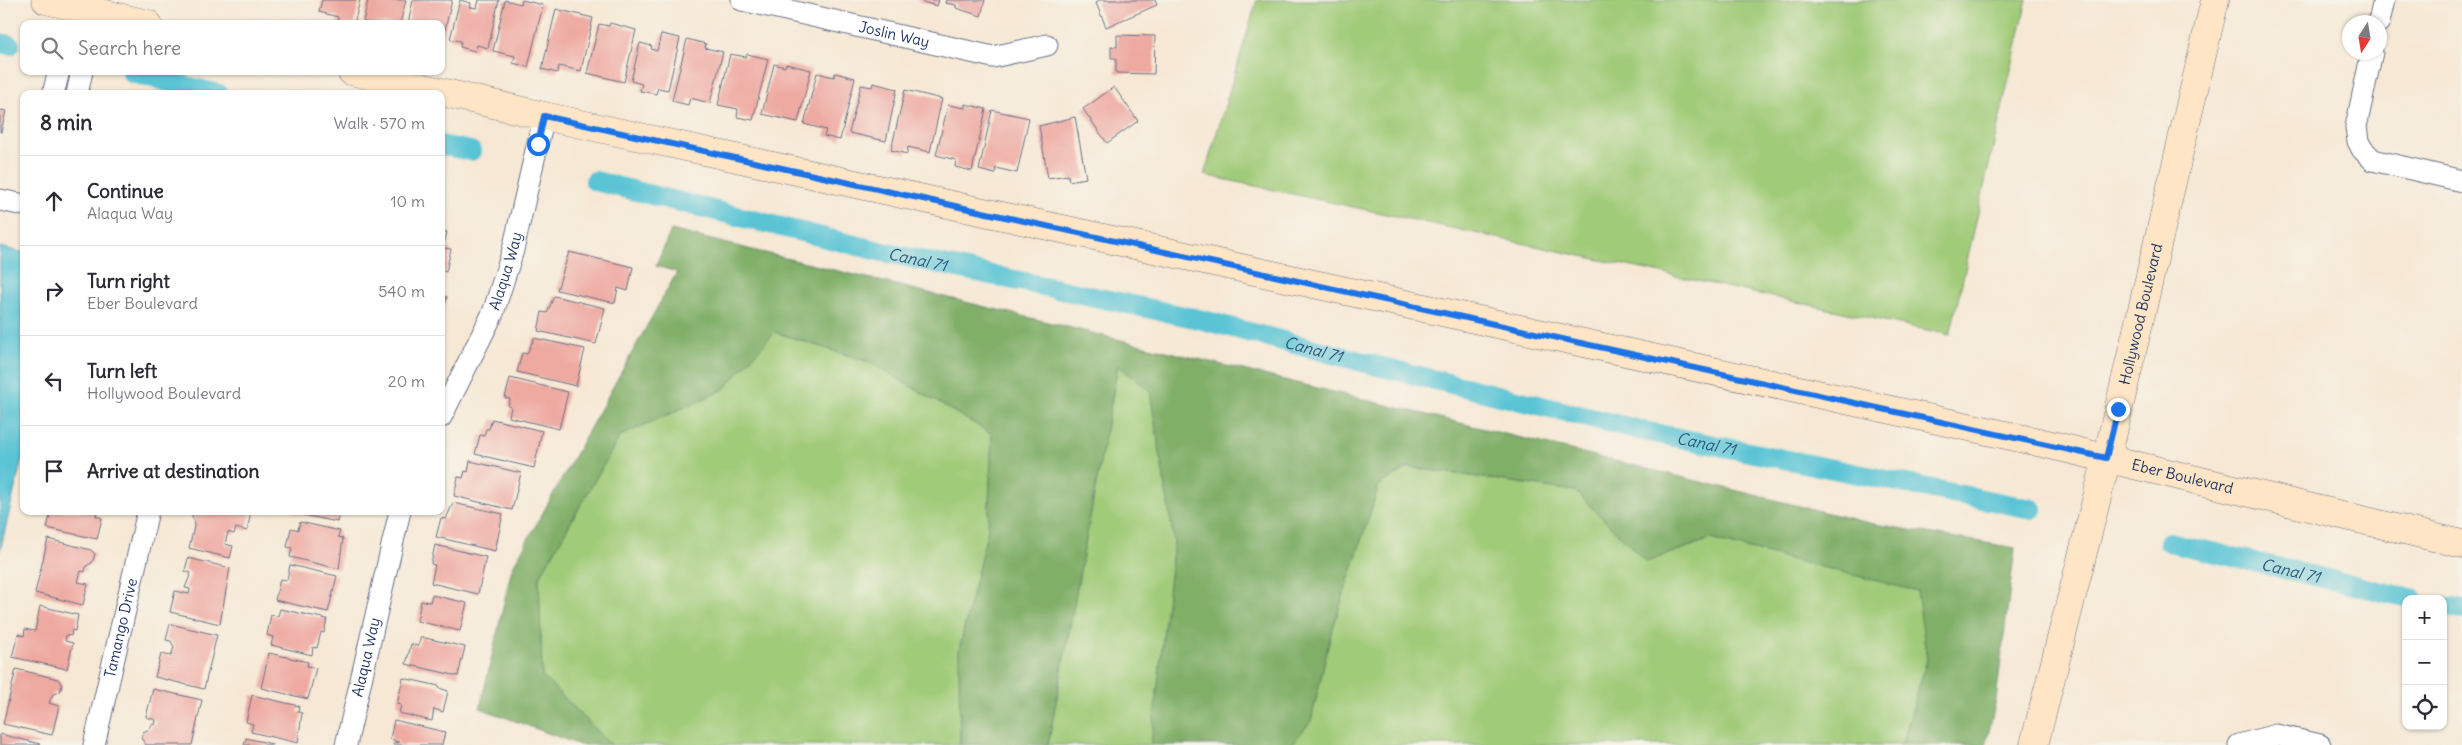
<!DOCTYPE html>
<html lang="en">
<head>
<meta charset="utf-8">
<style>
	:root { --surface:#fff; --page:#f7f7f7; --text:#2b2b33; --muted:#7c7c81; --line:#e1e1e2 }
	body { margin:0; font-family:Delius,sans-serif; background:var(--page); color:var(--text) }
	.controls { position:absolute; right:15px; bottom:15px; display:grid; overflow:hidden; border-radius:10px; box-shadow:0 1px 4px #0004 }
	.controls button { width:45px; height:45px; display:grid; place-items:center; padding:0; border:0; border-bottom:1px solid var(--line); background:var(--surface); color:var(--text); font:25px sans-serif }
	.compass { position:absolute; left:2342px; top:15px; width:45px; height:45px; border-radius:50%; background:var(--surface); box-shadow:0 1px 4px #0004; rotate:192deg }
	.stop { position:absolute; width:15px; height:15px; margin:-11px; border:4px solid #1a73e8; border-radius:50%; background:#fff }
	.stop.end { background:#1a73e8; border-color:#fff; box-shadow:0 1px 5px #0008 }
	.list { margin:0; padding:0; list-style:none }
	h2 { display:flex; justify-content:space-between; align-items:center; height:65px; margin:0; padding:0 20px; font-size:21px }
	h2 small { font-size:16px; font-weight:400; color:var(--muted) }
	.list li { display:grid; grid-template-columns:32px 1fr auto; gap:15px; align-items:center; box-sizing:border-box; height:90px; padding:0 20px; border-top:1px solid var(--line) }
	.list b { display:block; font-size:19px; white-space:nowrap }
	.list p { margin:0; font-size:16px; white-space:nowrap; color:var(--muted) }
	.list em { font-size:16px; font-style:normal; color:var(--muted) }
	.icon { flex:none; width:28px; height:28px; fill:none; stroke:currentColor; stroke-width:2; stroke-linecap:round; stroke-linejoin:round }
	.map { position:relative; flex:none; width:2462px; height:745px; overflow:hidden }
	.search { position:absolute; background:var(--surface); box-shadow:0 1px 4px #0004; left:20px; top:20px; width:425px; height:55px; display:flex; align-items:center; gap:12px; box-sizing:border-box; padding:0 18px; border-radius:10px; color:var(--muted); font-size:19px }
	.panel { position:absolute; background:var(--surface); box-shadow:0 1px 4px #0004; left:20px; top:90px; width:425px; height:425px; border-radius:10px }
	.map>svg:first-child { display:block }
	.green { fill:#a0cb78; stroke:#5e7d6b }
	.forest { fill:#80af68; stroke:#4e6f63 }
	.water { fill:#5ac4d5; stroke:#3a7a9a }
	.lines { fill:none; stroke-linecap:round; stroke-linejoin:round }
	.canal { stroke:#5ac4d5; stroke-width:20 }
	.building { fill:#eea9a1 }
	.street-casing { stroke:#687087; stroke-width:23 }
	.secondary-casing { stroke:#687087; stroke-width:29 }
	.street { stroke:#fff; stroke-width:21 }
	.secondary { stroke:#fde5c5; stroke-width:28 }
	.route { stroke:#1a73e8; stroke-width:6 }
	.labels { text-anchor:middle; stroke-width:4.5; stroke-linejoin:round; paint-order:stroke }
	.street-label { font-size:15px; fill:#1b2f5e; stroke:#f7f3e8 }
	.water-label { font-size:16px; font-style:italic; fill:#2b547c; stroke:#f7f3e8 }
</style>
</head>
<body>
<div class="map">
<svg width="2462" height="745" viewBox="0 0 2462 745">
	<rect width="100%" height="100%" fill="#f7f3e8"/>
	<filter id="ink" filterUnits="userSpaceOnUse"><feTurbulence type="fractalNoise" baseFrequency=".02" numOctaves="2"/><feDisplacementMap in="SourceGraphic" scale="10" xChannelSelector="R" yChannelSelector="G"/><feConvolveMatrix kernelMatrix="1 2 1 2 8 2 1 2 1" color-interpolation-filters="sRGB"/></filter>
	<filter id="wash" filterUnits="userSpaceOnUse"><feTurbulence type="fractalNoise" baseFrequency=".0096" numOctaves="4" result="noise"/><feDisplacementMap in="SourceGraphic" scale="20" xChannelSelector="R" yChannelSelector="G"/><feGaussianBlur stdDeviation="1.12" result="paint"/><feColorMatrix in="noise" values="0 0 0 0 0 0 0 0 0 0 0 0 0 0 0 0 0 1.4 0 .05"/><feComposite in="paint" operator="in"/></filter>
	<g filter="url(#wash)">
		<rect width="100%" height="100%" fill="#f6e8d4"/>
		<g class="green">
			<path d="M1257,0H2027L1950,335L1204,175Z"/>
			<path d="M774,332L869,362L992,434L988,529L959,650L960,745H612L542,676L539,578L620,436L723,390Z"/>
			<path d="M1118,365L1150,391L1174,541L1152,742L1151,745H1048Z"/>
			<path d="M1408,467L1575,491L1646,562L1710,539L1918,591L1927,660L1902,745H1291L1311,721L1330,637L1379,485Z"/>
		</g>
		<path class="forest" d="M671,230L1869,523L2015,548L1996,700L1986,745H1902L1927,660L1917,591L1710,539L1646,562L1575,491L1409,467L1379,485L1330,637L1311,721L1291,745H1151L1174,541L1150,391L1118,365L1048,745H960L959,650L988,529L992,434L869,362L775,332L723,390L620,436L539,578L542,676L612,745H580L480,708L512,568L677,272L656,266Z"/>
		<path class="water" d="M0,247L24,253V450L0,551Z"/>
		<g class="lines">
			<g class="canal">
				<path d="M0,43L10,45"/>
				<path d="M132,73L219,94"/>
				<path d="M441,145L471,151"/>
				<path id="s1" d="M595,181L883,252L1203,320L1378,366L1644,431L2032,509"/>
				<path id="s2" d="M2169,542L2413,599"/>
				<path d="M2443,606L2462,610"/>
			</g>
		</g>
		<g id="blocks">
			<g class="building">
				<path d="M322,0H360L354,24L337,23L338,17L319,12Z"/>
				<path d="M368,0H406L400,24L363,22Z"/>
				<path d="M413,0H452L442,42L441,24H408Z"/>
				<path d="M460,0L471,3L470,7L477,8L479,0H499L488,48L477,45L475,51L460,47L461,41L450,39Z"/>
				<path d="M505,0L521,4L522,0L543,5L528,67L513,63L515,56L493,51Z"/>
				<path d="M915,0H939L937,6Z"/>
				<path d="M946,0H985L981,16L956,8V5L945,3Z"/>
				<path d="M1099,0H1155L1157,5L1106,27L1096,3Z"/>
				<path d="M556,9L593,18L581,71L559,66L557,73L542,69Z"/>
				<path d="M610,23L636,30L624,82L587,73L599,24L609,26Z"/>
				<path d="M661,34L680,38L668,90L658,88L656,94L640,91L642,84L631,81L640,43L652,46L651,49L657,51Z"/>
				<path d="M1117,35L1155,36L1154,74L1116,73V58H1111V46L1117,47Z"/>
				<path d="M687,39L706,44L705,48L723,52L710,103L690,98L688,105L672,101Z"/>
				<path d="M730,54L746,57L747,54L768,59L753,120L737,117L738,109L718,105Z"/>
				<path d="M774,64L785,67L786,64L811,70L798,122L762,114Z"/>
				<path d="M817,73L834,77L835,73L855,78L840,140L824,136L826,130L804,124Z"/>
				<path d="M873,83L897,89L886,141L849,133L861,85L872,87Z"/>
				<path d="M1114,87L1138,121L1107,143L1083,109Z"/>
				<path d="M905,90L942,99L930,152L908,147L907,154L891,150Z"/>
				<path d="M965,104L986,109L972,171L955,167L956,160L936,155L948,105L965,108Z"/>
				<path d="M0,110L6,111L1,132H0Z"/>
				<path d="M992,110L1029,118L1017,173L996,168L995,174L979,170Z"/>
				<path d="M1075,117L1086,178L1069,181L1068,175L1048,178L1039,126Z"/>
				<path d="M441,230L447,232L443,248L451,249L446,272L441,270Z"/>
				<path d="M569,252L633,267L628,291L618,288L615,303L557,290Z"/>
				<path d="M441,290L443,291L442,296L447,297L442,316Z"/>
				<path d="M554,296L605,308L596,344L538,331L542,312L547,313Z"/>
				<path d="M534,338L585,349L576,386L517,372L522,353L527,354Z"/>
				<path d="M510,378L568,392L559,429L509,417L511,407L508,406L510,399L505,398Z"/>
				<path d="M492,419L542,431L534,468L475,454L480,435L484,436L486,429H489Z"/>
				<path d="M470,461L521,473L512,510L454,496L458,477L463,478L465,471L468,472Z"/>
				<path d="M453,503L503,514L495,551L436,537L441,518L446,519Z"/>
				<path d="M51,511H97L96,516L102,518L97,539L47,528Z"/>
				<path d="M193,511H251L247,531L236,528L234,534L228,532L225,544L233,546L230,558L189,548L195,522L192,517Z"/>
				<path d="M295,511H340L337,522L294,513Z"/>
				<path d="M300,522L340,531L338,537L343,538L339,569L290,557L292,548L287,547L291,528L298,530Z"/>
				<path d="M48,539L91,550L95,554L92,563L86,566L85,572L81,571L78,582L88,584L83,605L35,593Z"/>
				<path d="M435,545L486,557L478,594L431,583L435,565L431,564Z"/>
				<path d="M188,558L230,568L220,624L170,612L175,591L189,594L190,589L185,588L191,573L185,571Z"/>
				<path d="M290,565L337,576L328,612L275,600L280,579L287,580Z"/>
				<path d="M432,595L467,603L460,631L417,621L421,601L430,602Z"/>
				<path d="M40,606L78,615L75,631L72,630L71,636L66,635L65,641L73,643L67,669L12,657L18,634L24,636L25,629L35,631Z"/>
				<path d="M280,609L327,619L324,633L321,632L317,648L313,647L312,655L271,645L273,637L267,635L271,615L278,616Z"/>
				<path d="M170,624L217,635L204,689L155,677L161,654L171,656L174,647L171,641L166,640Z"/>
				<path d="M421,637L465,647L458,676L406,664L411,644L418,646Z"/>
				<path d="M269,653L308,662L307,666L316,668L308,699L261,688Z"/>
				<path d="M16,669L58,679L62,685L60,692L53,694L49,703L59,706L52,735L3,724Z"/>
				<path d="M403,678L439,686V688L448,691L443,712L434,709L432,721L399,713L401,705L397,704Z"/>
				<path d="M153,689L202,700L192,745H146L141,738L143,732L150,729L152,724L155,725L156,720L146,717Z"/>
				<path d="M252,695L299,706L298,712L302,713L298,743L251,732L253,724L246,722Z"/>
				<path d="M394,720L445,732L442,745H393L394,742L398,743L399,742L390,739Z"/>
				<path d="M0,734L40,744V745H0Z"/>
				<path d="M246,738L272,744V745H244Z"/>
			</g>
		</g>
	</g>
	<g filter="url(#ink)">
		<use href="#blocks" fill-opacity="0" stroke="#687087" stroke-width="1"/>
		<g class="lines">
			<g class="street-casing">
				<g id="street">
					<path id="s3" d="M742,0L993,57L1047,45"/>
					<path d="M2379,22L2384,0"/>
					<path d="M2372,52L2356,127L2358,141L2362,149L2373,160L2462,181"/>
					<path d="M53,94L59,71"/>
					<path d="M77,94L82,71"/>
					<path d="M0,200L24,205"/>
					<path id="s4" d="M441,417L493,313L513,250L544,116"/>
					<path id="s5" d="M94,745L148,511"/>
					<path id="s6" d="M346,745L400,511"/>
					<path d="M2239,745L2276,735L2320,745"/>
				</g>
			</g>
			<g class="secondary-casing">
				<g id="secondary">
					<path d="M46,0L148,24"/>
					<path id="s7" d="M351,71L544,116L2047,444L2462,544"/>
					<path id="s8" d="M2034,745L2107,458L2215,0"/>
				</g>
			</g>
			<use href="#street" class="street"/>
			<use href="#secondary" class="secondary"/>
		</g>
	</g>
	<g class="lines" filter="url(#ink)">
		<path class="route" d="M538,144L544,116L2106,458L2118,409"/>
	</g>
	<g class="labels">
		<g class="street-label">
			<text dy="5" stroke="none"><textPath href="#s3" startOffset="156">Joslin Way</textPath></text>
			<text dy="5" stroke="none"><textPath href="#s4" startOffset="160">Alaqua Way</textPath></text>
			<text dy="5" stroke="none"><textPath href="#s8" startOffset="444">Hollywood Boulevard</textPath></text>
			<text dy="5" stroke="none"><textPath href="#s7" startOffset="1876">Eber Boulevard</textPath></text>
			<text dy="5" stroke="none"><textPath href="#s5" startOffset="120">Tamango Drive</textPath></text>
			<text dy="5" stroke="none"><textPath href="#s6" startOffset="90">Alaqua Way</textPath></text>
		</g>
		<g class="water-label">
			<text dy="6" stroke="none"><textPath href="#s1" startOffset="332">Canal 71</textPath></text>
			<text dy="6" stroke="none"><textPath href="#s1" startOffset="738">Canal 71</textPath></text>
			<text dy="6" stroke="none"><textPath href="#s1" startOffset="1142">Canal 71</textPath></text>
			<text dy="6" stroke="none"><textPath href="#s2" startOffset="125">Canal 71</textPath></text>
		</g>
	</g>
</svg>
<div class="controls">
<button>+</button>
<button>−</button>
<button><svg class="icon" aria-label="locate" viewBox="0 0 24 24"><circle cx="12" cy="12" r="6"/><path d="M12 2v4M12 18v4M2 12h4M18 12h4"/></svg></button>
</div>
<svg class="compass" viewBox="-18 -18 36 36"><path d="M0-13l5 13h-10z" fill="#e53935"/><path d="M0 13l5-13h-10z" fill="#7c7c81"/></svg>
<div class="stop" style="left:538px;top:144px"></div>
<div class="stop end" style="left:2118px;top:409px"></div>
<div class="search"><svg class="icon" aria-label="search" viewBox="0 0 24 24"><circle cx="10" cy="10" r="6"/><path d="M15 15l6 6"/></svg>Search here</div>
<section class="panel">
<h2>8 min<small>Walk · 570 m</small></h2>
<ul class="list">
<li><svg class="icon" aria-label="ahead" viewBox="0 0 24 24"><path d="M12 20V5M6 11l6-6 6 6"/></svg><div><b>Continue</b><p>Alaqua Way</p></div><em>10 m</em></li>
<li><svg class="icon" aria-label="right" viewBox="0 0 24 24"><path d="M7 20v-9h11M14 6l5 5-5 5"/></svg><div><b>Turn right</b><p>Eber Boulevard</p></div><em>540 m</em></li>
<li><svg class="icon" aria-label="left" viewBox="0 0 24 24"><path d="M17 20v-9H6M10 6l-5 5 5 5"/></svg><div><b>Turn left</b><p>Hollywood Boulevard</p></div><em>20 m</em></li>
<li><svg class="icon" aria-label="arrive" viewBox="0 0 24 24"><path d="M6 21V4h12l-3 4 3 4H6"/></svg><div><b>Arrive at destination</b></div></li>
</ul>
</section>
</div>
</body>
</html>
